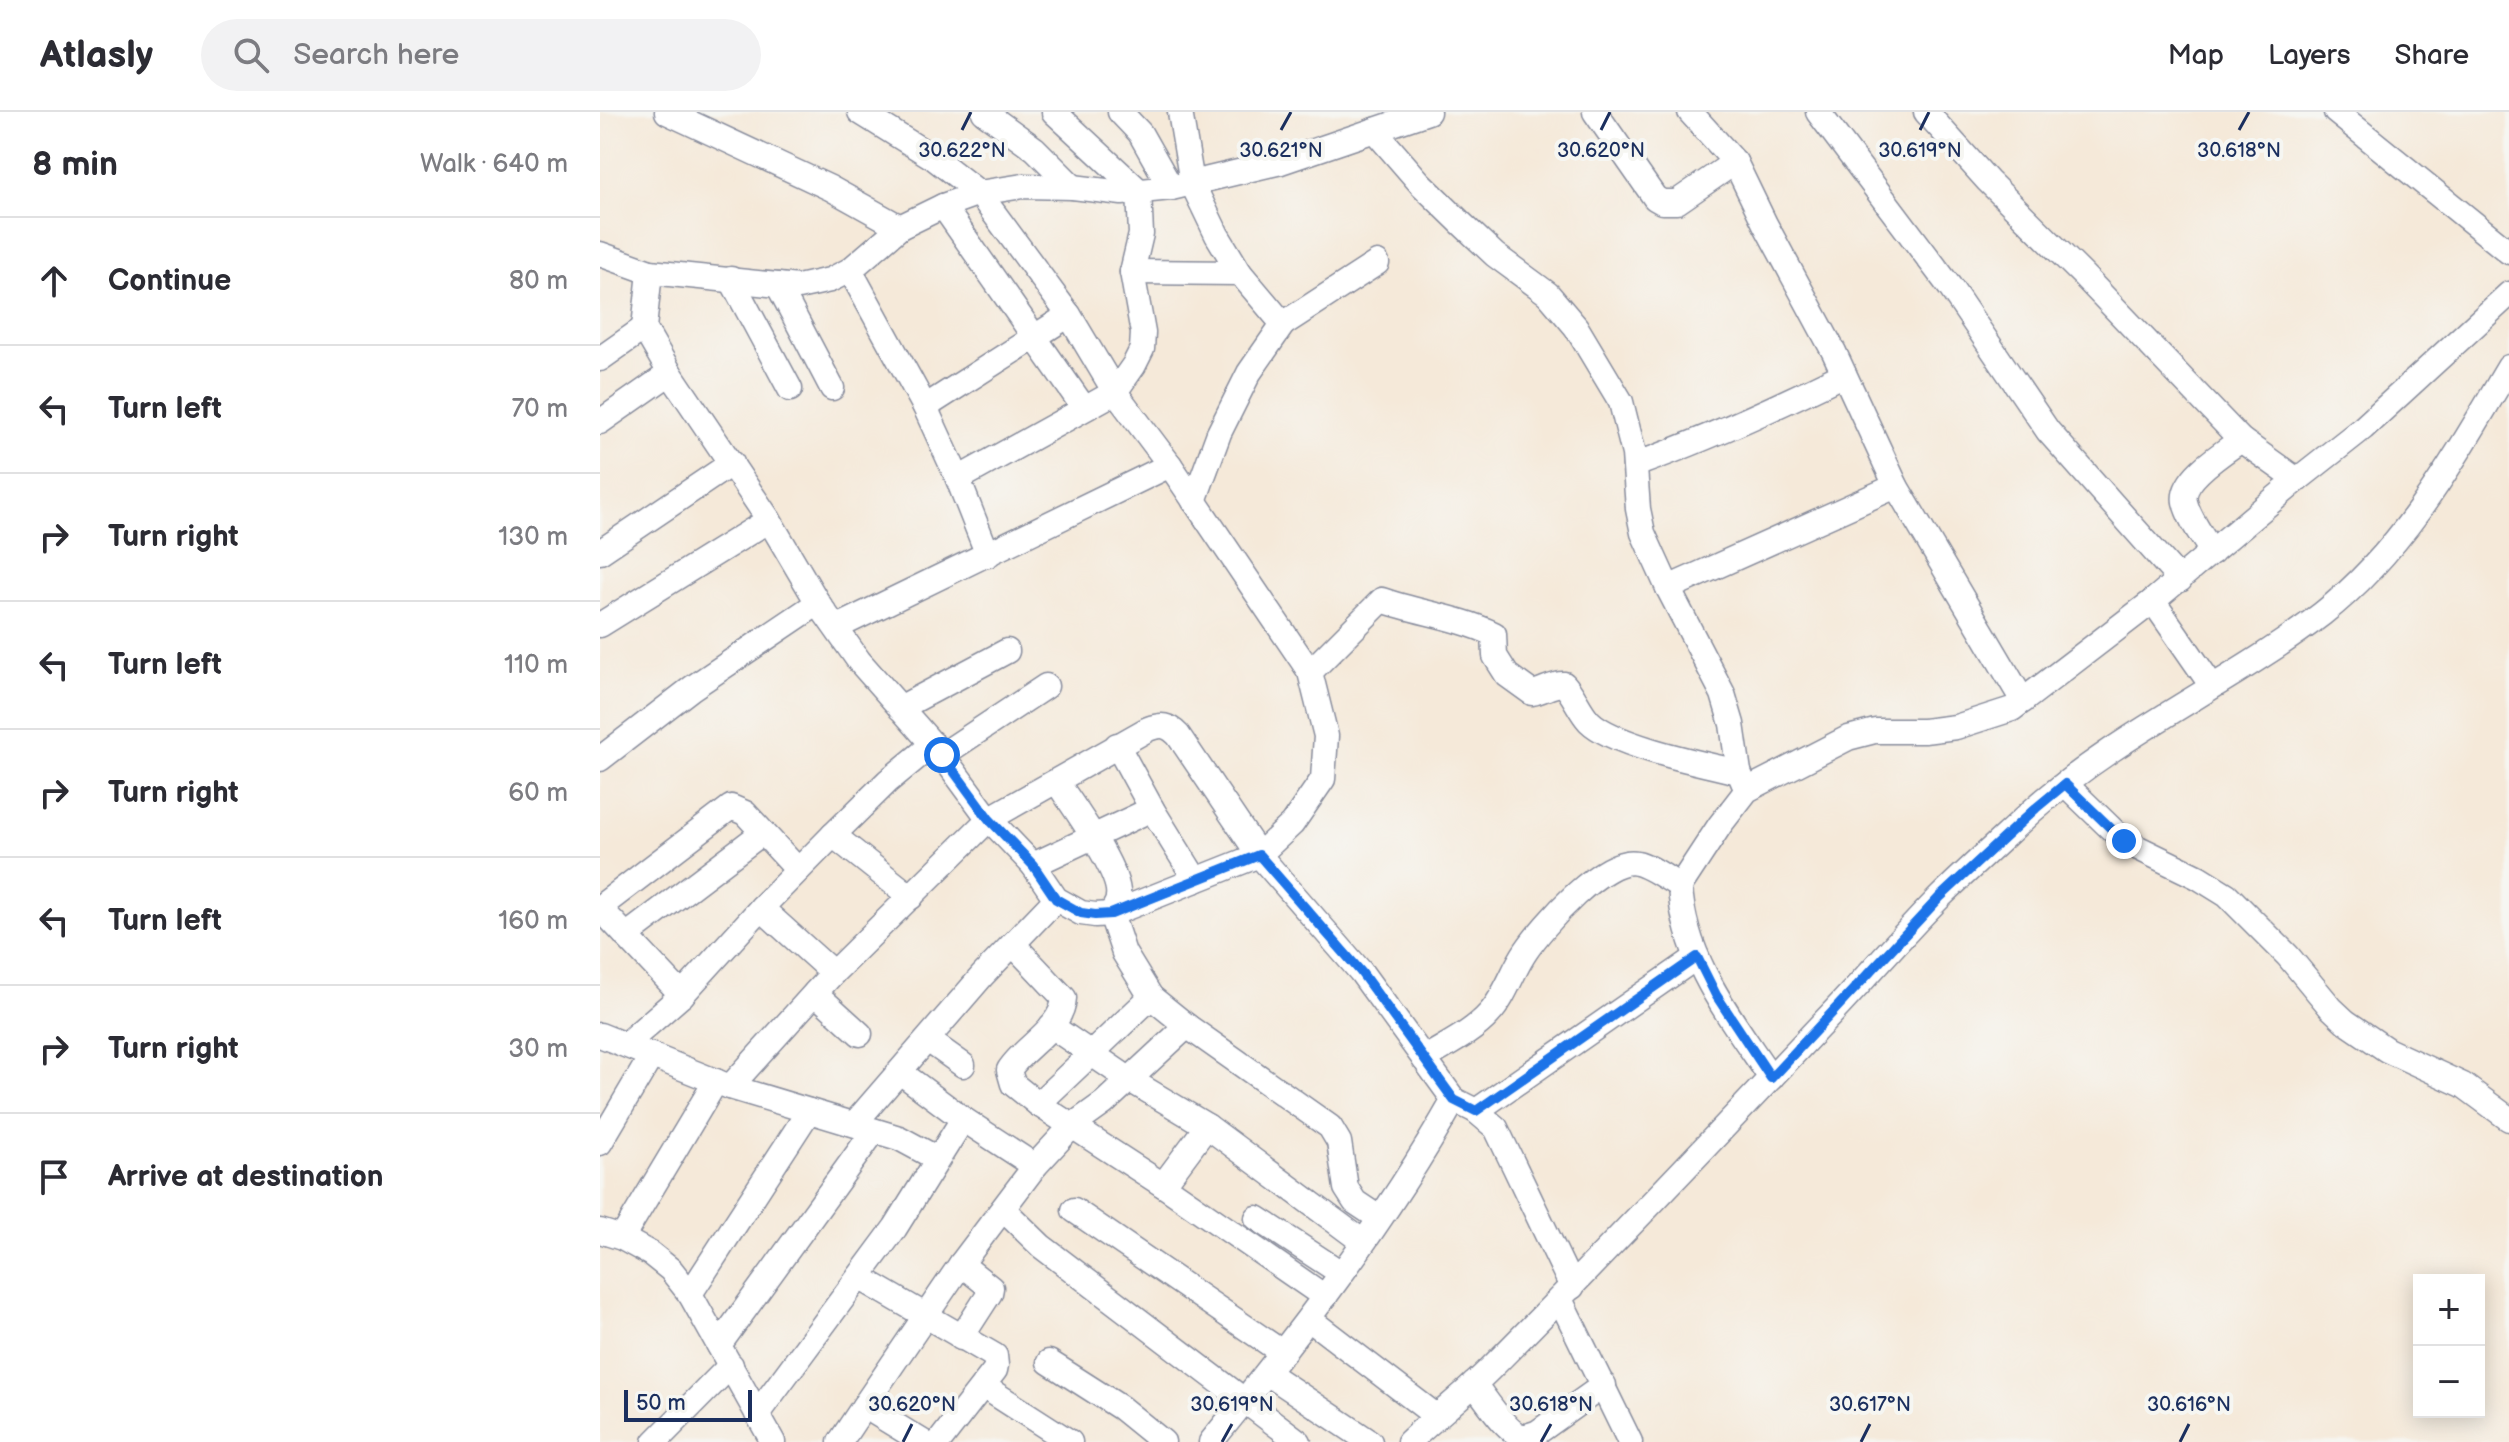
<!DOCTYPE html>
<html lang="en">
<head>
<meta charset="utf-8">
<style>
	:root { --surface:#fff; --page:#f2f2f3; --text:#2b2b33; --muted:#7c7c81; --line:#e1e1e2 }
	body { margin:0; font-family:"Balsamiq Sans",sans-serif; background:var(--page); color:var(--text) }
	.controls { position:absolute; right:24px; bottom:24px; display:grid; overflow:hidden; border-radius:0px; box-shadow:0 4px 20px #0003 }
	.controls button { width:72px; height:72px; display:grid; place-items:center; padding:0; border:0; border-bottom:2px solid var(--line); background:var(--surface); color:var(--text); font:40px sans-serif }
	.scale { position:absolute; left:24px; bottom:20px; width:128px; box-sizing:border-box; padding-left:8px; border:4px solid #1b2f5e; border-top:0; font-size:22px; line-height:28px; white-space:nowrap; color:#1b2f5e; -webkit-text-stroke:6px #f6f6f2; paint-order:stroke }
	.stop { position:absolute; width:24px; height:24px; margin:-18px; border:6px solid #1a73e8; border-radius:50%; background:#fff }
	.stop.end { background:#1a73e8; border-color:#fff; box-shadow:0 2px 8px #0008 }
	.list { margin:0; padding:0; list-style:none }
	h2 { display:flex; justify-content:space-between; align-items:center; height:104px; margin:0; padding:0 32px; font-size:34px }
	h2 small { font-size:26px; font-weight:400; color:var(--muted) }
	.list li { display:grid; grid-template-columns:52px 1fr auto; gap:24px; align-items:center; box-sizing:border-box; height:128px; padding:0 32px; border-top:2px solid var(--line) }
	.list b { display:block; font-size:30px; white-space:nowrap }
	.list em { font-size:26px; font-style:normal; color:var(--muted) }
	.icon { flex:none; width:44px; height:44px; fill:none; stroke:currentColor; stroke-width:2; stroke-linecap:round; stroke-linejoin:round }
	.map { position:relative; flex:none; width:1909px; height:1330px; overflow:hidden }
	header { display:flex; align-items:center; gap:48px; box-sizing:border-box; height:112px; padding:0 40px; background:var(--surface); border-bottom:2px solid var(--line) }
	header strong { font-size:38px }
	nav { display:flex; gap:44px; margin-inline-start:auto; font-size:28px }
	.search { width:560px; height:72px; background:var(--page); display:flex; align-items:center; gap:20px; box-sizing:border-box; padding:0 28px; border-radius:44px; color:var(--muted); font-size:30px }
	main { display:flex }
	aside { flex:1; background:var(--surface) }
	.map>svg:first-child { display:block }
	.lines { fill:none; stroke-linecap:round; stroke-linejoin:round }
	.minor-casing { stroke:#888c9c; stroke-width:27 }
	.minor { stroke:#fff; stroke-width:24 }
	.route { stroke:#1a73e8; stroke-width:10 }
	.ticks { fill:none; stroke:#1b2f5e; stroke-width:3 }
	.ticks-label { font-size:20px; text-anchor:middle; fill:#1b2f5e; stroke:#f6f6f2; stroke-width:8; stroke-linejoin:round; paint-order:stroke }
</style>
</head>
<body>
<header>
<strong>Atlasly</strong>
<div class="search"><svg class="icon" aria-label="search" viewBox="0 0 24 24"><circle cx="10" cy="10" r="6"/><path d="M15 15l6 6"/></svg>Search here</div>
<nav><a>Map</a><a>Layers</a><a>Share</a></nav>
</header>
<main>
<aside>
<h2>8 min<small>Walk · 640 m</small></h2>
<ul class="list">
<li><svg class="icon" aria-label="ahead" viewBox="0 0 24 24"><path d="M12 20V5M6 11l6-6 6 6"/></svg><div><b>Continue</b></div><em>80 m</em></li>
<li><svg class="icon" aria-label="left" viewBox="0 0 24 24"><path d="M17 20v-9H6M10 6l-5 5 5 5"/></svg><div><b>Turn left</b></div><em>70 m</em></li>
<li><svg class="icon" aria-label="right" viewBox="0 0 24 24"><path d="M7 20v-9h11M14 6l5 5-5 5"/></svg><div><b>Turn right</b></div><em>130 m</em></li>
<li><svg class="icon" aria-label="left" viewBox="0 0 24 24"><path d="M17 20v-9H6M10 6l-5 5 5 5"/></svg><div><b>Turn left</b></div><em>110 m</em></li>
<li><svg class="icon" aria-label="right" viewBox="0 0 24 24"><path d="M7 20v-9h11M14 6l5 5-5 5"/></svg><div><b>Turn right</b></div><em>60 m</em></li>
<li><svg class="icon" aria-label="left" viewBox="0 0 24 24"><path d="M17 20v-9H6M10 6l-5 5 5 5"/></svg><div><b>Turn left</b></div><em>160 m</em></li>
<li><svg class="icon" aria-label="right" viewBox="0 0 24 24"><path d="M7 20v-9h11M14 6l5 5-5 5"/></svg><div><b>Turn right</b></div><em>30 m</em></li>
<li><svg class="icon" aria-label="arrive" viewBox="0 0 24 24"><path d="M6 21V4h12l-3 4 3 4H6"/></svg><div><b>Arrive at destination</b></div></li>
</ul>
</aside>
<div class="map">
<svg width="1909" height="1330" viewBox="0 0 1909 1330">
	<rect width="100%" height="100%" fill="#f6f6f2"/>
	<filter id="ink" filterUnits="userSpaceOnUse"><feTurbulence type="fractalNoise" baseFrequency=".0125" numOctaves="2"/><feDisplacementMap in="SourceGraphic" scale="16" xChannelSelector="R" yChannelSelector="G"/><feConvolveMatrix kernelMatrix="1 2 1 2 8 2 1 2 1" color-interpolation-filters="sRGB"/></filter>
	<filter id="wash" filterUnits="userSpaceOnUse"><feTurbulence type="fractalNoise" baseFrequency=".006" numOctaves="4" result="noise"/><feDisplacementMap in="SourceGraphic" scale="32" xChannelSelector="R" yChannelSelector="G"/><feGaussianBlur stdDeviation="1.8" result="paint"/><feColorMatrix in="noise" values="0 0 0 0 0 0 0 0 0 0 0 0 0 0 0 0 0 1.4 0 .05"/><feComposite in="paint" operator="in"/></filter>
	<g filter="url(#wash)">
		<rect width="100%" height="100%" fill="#f5e9d9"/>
	</g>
	<g filter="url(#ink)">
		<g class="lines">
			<g class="minor-casing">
				<g id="minor">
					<path d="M67,0L230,76L300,115"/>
					<path d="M260,0L334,46L379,81L469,203L515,280L570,353L710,560L726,624L723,667L692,712L659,743L596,768L552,697L517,633"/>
					<path d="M384,0L435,37L473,75"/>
					<path d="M520,0L540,21L571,76"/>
					<path d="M580,0L592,71L617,123L640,161"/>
					<path d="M995,0L1055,86L1062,90H1077L1135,50"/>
					<path d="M1090,0L1135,50L1165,112L1234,240L1296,374L1423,589"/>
					<path d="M1218,0L1350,175L1448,319L1580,468"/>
					<path d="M1326,0L1388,69L1482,162L1641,328L1697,368"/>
					<path d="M1736,0L1909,140"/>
					<path d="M774,18L820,71L861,111L895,143L948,182L976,215L1021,290L1034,342L1038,397L1043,421L1068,476L1123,582L1132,612L1139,660"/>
					<path d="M343,94L484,296"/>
					<path d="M0,142L50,160L198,175L230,168L250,158L300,115L343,94L379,81L423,74L473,75L522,81L571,76L681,50L828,0"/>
					<path d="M250,158L325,295L358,367L388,443"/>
					<path d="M50,160L44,216L70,261L169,408L218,491L259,549L342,643L389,707L433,753L456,787L481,801L495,803L511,802L596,768"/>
					<path d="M532,160L640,161L683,212L777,151"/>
					<path d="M131,167L190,277"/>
					<path d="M178,173L232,276"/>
					<path d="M0,247L44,216"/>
					<path d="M325,295L469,203"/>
					<path d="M0,310L70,261"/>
					<path d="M1035,353C1107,327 1175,296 1244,262"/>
					<path d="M358,367L515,280L534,253L542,237L543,221L532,160L541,122L539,79L454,0"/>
					<path d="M594,389L619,321L649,261L683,212"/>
					<path d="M0,440L132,351"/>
					<path d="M1612,440C1603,425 1589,407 1585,390C1580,367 1624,340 1641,328"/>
					<path d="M1068,476L1296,374"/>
					<path d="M1553,489L1612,574"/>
					<path d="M0,513L169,408"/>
					<path d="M237,515L570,353"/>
					<path d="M710,560L782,488C819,501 858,505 894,522L895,544L907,563L932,581C943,579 954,571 964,572C974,583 979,598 989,609C1014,634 1104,652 1139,660L1144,672"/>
					<path d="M300,596L407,539"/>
					<path d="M342,643L446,574"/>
					<path d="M0,647L92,576L218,491"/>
					<path d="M457,670C472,693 522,760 518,785C518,791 513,797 511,802L524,841L551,885L587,914L730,1015L739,1030L746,1076L755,1090L779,1106"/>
					<path d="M1465,672L1524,729L1598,765L1627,783L1688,844L1731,896L1746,910L1787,938L1863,973L1909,1007"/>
					<path d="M233,723L311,785"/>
					<path d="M433,753L552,697"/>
					<path d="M1080,774C1084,849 1131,906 1171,966"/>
					<path d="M0,795L131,695L145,701L198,758"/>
					<path d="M0,796L82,883"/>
					<path d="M161,796L233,861"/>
					<path d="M26,824L162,721"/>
					<path d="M413,832L464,886C462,917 424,934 409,958L413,972L438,992L563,1073L725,1185"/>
					<path d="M215,881L260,922"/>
					<path d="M451,914L530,968L607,1014L763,1130"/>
					<path d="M0,923L130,975L299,1026L336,1046"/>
					<path d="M328,928L363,953"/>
					<path d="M26,932L82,883L161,796L233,723L288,669L333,632"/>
					<path d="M824,947C846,933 872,921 889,902C906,884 912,859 926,839C943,814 1004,743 1037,751C1051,754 1067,767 1080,774L1120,713L1147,678L1248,626L1275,619H1324L1356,615L1412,597L1553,489L1697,368L1763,316L1909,182"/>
					<path d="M300,960L363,1007L435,1054"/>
					<path d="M130,975L233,861L389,707L548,617C562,612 568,613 578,623L659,743L761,860L854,988L876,999L896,1016L972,1175"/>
					<path d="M438,992L551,885"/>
					<path d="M876,999L1097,845"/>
					<path d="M254,1012L382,864L456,787"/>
					<path d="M0,1031L52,943"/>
					<path d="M563,1073L607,1014"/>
					<path d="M403,1097L441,1134L699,1330"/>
					<path d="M474,1098L683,1241"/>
					<path d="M657,1106L741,1161"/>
					<path d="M0,1119L22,1126L51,1142L71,1158L90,1182L173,1330"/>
					<path d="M22,1126L116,969"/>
					<path d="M361,1152L391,1176L390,1181L361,1226"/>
					<path d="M259,1165L395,1244L396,1253L395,1258L339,1330"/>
					<path d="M90,1182L209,999"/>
					<path d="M960,1187L1030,1330"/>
					<path d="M709,1207L836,1304"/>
					<path d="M119,1233L274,1019"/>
					<path d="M449,1250L521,1296L563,1330"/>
					<path d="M667,1261L770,1330"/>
					<path d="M874,1272C884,1284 909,1325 925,1324C927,1324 936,1321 938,1320L1004,1273"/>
					<path d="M383,1274L470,1330"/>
					<path d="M264,1294L361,1152L435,1054L472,1014L504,991L587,914"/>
					<path d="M157,1302L295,1116L363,1007"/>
					<path d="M55,1330L131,1253"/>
					<path d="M240,1330L264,1294L323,1330"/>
					<path d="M611,1330C699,1222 785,1110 854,988"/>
					<path d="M809,1330C835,1305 864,1283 890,1257C1002,1145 1110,1030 1219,915C1261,872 1299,826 1341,784C1371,755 1402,727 1432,699C1520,620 1629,573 1722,502C1805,437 1856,344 1909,255"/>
				</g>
			</g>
			<use href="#minor" class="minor"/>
		</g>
	</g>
	<g class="lines" filter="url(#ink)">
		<path class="route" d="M342,643L389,707L433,753L456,787L481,801L495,803L511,802L659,743L761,860L854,988L876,999L1097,845L1116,883L1171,966L1340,785L1436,696L1465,672L1524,729"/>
	</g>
	<path class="ticks" d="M362,18L371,0M681,18L691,0M1001,18L1010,0M1320,18L1329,0M1639,18L1649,0M303,1330L312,1312M622,1330L632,1312M941,1330L951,1312M1261,1330L1270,1312M1580,1330L1589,1312"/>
	<g class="ticks-label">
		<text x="362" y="45">30.622°N</text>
		<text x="681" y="45">30.621°N</text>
		<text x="1001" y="45">30.620°N</text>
		<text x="1320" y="45">30.619°N</text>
		<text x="1639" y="45">30.618°N</text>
		<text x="312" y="1299">30.620°N</text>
		<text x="632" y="1299">30.619°N</text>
		<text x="951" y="1299">30.618°N</text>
		<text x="1270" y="1299">30.617°N</text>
		<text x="1589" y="1299">30.616°N</text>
	</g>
</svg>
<div class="controls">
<button>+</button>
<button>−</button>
</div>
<div class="scale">50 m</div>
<div class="stop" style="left:342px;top:643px"></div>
<div class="stop end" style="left:1524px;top:729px"></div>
</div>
</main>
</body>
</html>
